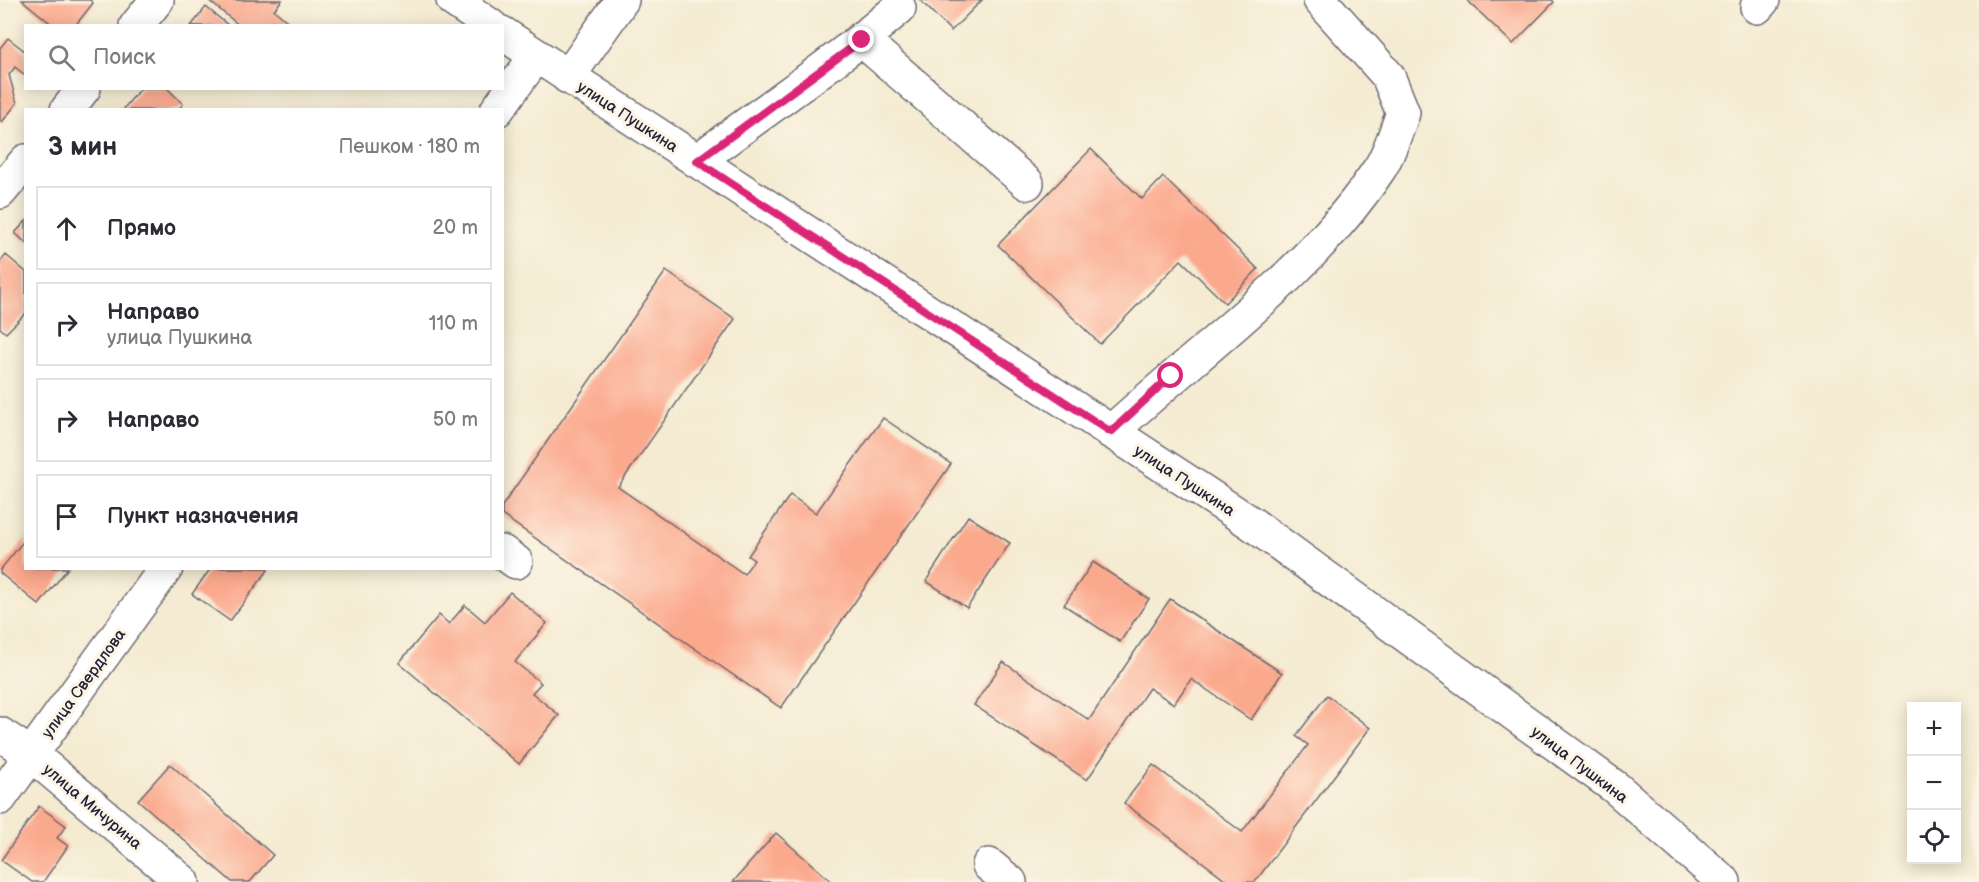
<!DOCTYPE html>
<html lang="ru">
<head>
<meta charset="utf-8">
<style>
	:root { --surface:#fff; --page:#f2f2f3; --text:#2b2b33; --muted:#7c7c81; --line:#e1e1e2 }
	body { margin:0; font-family:"Balsamiq Sans",sans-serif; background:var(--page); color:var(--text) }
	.controls { position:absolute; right:18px; bottom:18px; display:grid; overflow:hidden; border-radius:0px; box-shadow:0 3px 15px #0003 }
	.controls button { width:54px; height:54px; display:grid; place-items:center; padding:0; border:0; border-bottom:2px solid var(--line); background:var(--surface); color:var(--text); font:30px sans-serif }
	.stop { position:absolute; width:18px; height:18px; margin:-14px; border:4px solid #db2777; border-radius:50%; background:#fff }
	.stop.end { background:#db2777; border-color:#fff; box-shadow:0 2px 6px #0008 }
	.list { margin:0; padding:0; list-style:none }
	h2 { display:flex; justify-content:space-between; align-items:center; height:78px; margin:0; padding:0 24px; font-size:26px }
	h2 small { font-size:20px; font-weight:400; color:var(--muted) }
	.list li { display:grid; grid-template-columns:39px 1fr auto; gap:18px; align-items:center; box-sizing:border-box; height:84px; margin:0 12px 12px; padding:0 12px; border:2px solid var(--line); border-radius:0px }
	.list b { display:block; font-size:22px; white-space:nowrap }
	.list p { margin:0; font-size:20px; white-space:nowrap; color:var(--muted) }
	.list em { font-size:20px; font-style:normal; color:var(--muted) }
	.icon { flex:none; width:33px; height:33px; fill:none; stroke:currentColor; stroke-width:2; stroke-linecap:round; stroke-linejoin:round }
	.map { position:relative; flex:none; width:1979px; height:882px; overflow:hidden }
	.search { position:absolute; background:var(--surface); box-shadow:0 3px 15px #0003; left:24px; top:24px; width:480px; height:66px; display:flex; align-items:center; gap:15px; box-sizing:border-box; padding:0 21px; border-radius:0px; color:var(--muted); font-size:22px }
	.panel { position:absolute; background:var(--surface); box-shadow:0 3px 15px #0003; left:24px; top:108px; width:480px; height:462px; border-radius:0px }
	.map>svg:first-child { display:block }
	.building { fill:#fba98d }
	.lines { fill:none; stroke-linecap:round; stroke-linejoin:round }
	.minor-casing { stroke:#6c6870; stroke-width:36 }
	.minor { stroke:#fff; stroke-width:33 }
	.route { stroke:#db2777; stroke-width:8 }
	.labels { text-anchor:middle; stroke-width:6; stroke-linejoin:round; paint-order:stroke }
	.street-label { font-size:16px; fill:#22223b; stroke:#fcf5e5 }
</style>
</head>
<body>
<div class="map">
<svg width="1979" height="882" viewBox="0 0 1979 882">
	<rect width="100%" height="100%" fill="#fcf5e5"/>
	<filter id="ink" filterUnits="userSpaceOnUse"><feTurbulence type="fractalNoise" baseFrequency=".0167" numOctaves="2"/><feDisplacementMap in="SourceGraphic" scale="12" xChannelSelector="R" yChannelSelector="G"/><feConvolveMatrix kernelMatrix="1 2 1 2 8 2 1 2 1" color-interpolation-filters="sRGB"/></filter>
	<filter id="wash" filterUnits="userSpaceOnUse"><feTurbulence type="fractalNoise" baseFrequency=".008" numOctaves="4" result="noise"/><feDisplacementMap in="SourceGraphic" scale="24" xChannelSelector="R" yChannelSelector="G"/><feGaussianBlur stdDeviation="1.35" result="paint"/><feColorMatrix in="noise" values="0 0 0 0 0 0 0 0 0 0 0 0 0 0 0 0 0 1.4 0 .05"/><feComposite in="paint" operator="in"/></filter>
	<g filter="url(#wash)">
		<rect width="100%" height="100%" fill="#f4ebd2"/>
		<g id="blocks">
			<g class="building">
				<path d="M22,0H90L93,3L75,26H54Z"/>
				<path d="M208,0H282L274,10L293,26H240Z"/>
				<path d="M920,0H982L951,31Z"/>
				<path d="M1467,0H1552L1554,2L1513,44Z"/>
				<path d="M206,7L229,26H191Z"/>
				<path d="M8,38L26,52V76L15,67L9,75L17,103L2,122L0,120V48Z"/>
				<path d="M141,88H167L183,104L178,110H125L124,108Z"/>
				<path d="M1091,149L1142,199L1163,177L1258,269L1225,303L1181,260L1100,344L998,245Z"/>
				<path d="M26,221V243L15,233Z"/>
				<path d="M6,255L26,272V313L6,333L0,328V262Z"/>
				<path d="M666,271L735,319L618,487L744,574L754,560L748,556L790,495L816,513L883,418L951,464L781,708L502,515V506Z"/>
				<path d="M968,516L1010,543L967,608L926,581Z"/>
				<path d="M26,538V568H68L39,605L0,573V570Z"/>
				<path d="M1093,562L1149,599L1120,642L1064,605Z"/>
				<path d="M211,568H266L268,570L230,621L192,594Z"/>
				<path d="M510,592L547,623L515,662L541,683L532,693L559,715L519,764L399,663L439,615L449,624L465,605L485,622Z"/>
				<path d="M1170,599L1282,673L1251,720L1191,679L1174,704L1149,688L1087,780L974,705L1003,662L1089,720Z"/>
				<path d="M1327,695L1370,728L1255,882H1229L1124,803L1153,765L1242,832L1308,745L1296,736Z"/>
				<path d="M170,764L273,855L250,882H232L138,800Z"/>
				<path d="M39,806L66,826L57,838L68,846L43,882H32L1,860Z"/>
				<path d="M776,833L832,882H733Z"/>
			</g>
		</g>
	</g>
	<g filter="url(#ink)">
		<use href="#blocks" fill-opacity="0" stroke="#6c6870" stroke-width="1.5"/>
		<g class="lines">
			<g class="minor-casing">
				<g id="minor">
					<path d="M453,0L491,26"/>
					<path d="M1757,7L1763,0"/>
					<path d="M136,26L157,0"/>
					<path d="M502,33L1251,523L1616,788L1724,882"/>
					<path d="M862,40L1027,183"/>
					<path d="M568,77L622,0"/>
					<path d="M67,110L84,88"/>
					<path d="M497,110L536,56"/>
					<path d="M697,161C765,110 835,63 899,8"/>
					<path d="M0,192L26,161"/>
					<path d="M1111,432C1202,348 1311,273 1380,168C1390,152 1396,131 1403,113L1388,76L1320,0"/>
					<path d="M502,552L516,562"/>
					<path d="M0,734L32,755L183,882"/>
					<path d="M0,798L166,568"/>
					<path d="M989,865L1010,882"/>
				</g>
			</g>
			<use href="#minor" class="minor"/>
		</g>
	</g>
	<g class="lines" filter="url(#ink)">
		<path class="route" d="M862,40L697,161L1111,432L1171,376"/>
	</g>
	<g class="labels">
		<g class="street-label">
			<text transform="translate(628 116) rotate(33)" y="6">улица Пушкина</text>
			<text transform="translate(1185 480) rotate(33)" y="6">улица Пушкина</text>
			<text transform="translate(83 683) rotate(-54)" y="6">улица Свердлова</text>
			<text transform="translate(1580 764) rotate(37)" y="6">улица Пушкина</text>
			<text transform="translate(93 806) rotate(40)" y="6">улица Мичурина</text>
		</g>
	</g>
</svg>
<div class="controls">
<button>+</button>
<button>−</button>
<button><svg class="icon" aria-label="locate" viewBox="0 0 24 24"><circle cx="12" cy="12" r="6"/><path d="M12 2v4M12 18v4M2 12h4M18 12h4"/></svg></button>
</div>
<div class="stop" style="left:1171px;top:376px"></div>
<div class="stop end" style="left:862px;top:40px"></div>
<div class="search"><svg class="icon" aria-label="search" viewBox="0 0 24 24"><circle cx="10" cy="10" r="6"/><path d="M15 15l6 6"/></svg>Поиск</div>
<section class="panel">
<h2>3 мин<small>Пешком · 180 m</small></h2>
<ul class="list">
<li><svg class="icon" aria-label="ahead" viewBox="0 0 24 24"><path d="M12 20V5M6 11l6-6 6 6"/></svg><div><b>Прямо</b></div><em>20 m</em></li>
<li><svg class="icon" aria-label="right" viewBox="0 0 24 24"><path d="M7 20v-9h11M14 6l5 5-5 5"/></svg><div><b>Направо</b><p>улица Пушкина</p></div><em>110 m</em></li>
<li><svg class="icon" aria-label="right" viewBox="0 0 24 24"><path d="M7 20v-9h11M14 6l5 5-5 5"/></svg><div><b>Направо</b></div><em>50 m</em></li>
<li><svg class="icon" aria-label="arrive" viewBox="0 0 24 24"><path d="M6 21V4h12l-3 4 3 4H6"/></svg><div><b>Пункт назначения</b></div></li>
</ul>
</section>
</div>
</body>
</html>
